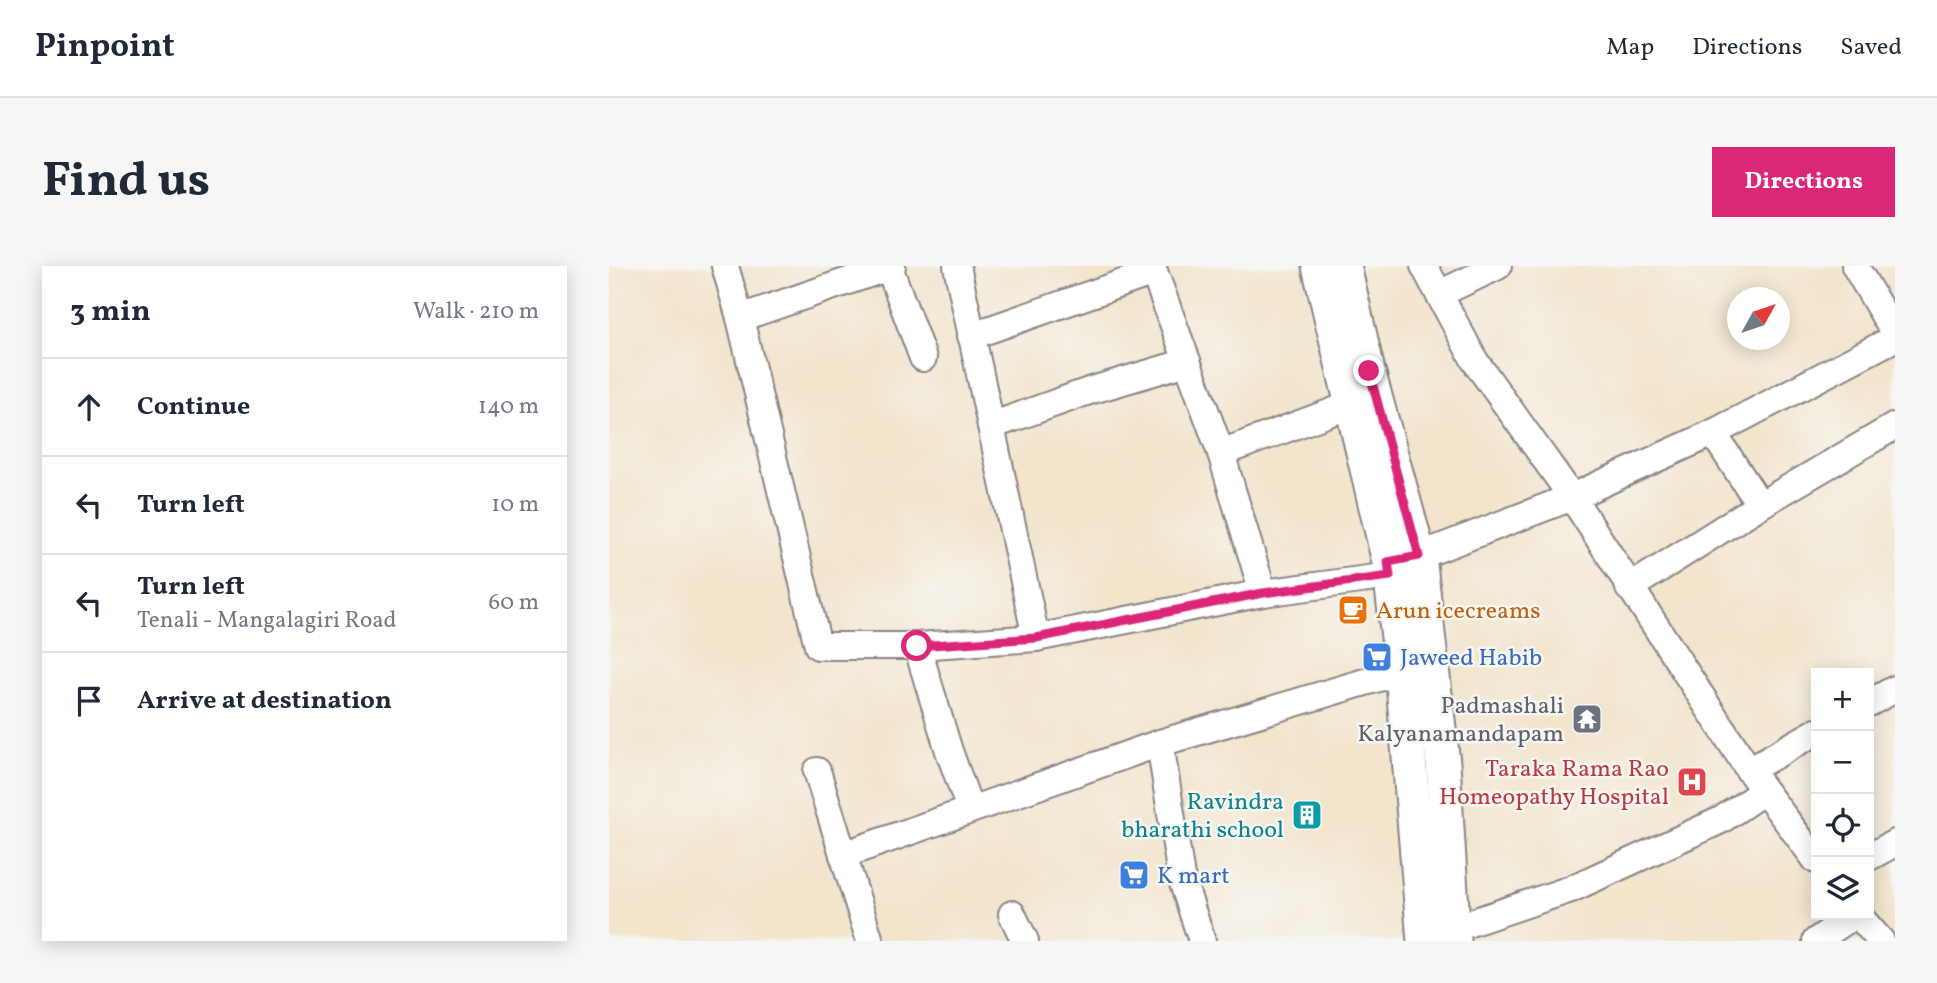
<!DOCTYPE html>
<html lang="en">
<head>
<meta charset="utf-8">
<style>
	:root { --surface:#fff; --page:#f6f6f7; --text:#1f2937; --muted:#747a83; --line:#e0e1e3; --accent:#db2777 }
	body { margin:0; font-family:Vollkorn,serif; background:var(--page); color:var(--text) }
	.controls { position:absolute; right:21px; bottom:21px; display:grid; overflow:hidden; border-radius:0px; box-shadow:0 4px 18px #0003 }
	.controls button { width:63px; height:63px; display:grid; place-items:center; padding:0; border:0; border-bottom:2px solid var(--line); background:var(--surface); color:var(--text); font:35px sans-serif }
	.compass { position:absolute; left:1118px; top:21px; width:63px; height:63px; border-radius:50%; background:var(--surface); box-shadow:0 4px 18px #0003; rotate:50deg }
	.stop { position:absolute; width:21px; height:21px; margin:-16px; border:5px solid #db2777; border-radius:50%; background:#fff }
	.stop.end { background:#db2777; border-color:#fff; box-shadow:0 2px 7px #0008 }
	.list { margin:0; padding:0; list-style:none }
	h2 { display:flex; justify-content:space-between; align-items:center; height:91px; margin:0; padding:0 28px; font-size:30px }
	h2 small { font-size:23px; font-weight:400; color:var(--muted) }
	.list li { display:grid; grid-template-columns:46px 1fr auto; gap:21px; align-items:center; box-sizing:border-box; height:98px; padding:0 28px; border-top:2px solid var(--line) }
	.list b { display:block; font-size:26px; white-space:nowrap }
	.list p { margin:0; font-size:23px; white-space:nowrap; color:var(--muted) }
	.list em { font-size:23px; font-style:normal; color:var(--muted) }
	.icon { flex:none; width:38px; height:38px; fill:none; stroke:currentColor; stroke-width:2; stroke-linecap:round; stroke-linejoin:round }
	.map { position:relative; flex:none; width:1286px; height:675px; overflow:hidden; border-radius:0px }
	header { display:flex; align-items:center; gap:42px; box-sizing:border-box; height:98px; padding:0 35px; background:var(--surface); border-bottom:2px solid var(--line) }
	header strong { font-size:33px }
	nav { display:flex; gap:38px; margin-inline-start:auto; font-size:24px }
	.intro { display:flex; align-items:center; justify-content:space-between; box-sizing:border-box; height:168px; padding:0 42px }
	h1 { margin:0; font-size:49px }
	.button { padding:18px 32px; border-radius:0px; background:var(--accent); color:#fff; font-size:24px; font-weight:700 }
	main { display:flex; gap:42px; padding:0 42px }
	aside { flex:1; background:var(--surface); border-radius:0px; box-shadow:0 4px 18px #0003 }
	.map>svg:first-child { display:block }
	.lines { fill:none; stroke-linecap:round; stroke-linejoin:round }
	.minor-casing { stroke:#8a8384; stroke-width:30 }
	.major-casing { stroke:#8a8384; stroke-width:37 }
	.minor { stroke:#fff; stroke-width:26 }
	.major { stroke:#fff; stroke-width:33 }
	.route { stroke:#db2777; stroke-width:9 }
	.labels { text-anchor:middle; stroke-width:5; stroke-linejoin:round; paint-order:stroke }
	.food-label { font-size:24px; fill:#c56008; stroke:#f6f6f2; text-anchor:start }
	.shop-label { font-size:24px; fill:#366cbe; stroke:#f6f6f2; text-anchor:start }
	.worship-label { font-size:24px; fill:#5b616d; stroke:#f6f6f2; text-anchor:end }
	.health-label { font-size:24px; fill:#be3a42; stroke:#f6f6f2; text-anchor:end }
	.culture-label { font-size:24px; fill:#0d838f; stroke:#f6f6f2; text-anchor:end }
</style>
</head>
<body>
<header>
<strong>Pinpoint</strong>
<nav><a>Map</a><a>Directions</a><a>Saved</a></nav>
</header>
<div class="intro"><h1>Find us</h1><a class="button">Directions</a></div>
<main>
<aside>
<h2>3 min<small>Walk · 210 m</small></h2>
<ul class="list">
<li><svg class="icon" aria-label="ahead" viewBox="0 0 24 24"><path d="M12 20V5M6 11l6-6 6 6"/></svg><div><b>Continue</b></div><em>140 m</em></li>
<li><svg class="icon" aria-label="left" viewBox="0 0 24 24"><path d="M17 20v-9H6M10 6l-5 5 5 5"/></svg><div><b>Turn left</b></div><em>10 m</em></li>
<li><svg class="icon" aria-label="left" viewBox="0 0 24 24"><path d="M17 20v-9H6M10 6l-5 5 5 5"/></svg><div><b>Turn left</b><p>Tenali - Mangalagiri Road</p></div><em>60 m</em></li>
<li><svg class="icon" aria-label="arrive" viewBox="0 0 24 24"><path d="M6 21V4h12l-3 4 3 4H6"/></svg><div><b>Arrive at destination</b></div></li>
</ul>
</aside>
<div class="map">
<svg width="1286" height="675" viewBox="0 0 1286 675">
	<rect width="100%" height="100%" fill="#f6f6f2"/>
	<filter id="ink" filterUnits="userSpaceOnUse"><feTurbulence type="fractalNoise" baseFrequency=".0143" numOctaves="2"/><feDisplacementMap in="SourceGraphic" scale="14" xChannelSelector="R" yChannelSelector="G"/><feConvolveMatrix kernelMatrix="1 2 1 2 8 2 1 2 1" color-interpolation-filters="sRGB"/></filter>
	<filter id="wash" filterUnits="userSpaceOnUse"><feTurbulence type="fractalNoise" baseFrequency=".00686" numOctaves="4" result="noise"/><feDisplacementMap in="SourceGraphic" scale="28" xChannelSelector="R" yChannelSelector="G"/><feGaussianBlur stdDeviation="1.57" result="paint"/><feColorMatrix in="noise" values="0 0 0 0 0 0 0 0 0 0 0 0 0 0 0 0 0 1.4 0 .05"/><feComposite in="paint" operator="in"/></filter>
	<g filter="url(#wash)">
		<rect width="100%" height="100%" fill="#f3e4cc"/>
	</g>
	<g filter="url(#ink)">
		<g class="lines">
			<g class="minor-casing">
				<g id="minor">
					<path d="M116,0L131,52L209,380H308L427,372L654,327L781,310"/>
					<path d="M348,0L427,372"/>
					<path d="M543,0L612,187L654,327"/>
					<path d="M815,0L866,95L963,231L1140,504L1207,594"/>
					<path d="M1246,0L1286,68"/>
					<path d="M280,1L314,92"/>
					<path d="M830,28L889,0"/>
					<path d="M131,52L283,0"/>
					<path d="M362,70L545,6"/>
					<path d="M382,160L480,125L578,96"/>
					<path d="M1104,167L1151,239"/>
					<path d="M612,187L744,138"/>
					<path d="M792,294L810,290L963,231L1104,167L1286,72"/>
					<path d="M1020,322L1151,239L1286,160"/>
					<path d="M308,380L340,485L361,543"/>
					<path d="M1260,437L1286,423"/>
					<path d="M551,477L572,611L593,675"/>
					<path d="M1140,504L1207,466"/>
					<path d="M208,505L261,675"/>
					<path d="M234,589L551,477L793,405"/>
					<path d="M1260,591L1286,577"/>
					<path d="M403,648L416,675"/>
					<path d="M1249,649L1272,675"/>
					<path d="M852,660L962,623L1112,554L1155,525"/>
					<path d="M1207,675L1245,649"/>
				</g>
			</g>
			<g class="major-casing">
				<g id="major">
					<path d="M710,0L780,296L793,405L815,675"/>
					<path d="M735,0L759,105L810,290L834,497L845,675"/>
				</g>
			</g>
			<use href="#minor" class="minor"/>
			<use href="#major" class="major"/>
		</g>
	</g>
	<g class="lines" filter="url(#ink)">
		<path class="route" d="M308,380L427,372L654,327L781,310L779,296L810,290L760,105"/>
	</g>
	<defs>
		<g id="cafe-square" transform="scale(1.575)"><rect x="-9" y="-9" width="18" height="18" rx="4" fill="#e8710a" stroke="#f6f6f2"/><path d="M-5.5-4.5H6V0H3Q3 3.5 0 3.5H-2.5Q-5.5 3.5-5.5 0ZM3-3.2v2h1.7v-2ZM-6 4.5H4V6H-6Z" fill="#fff"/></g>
		<g id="supermarket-square" transform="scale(1.575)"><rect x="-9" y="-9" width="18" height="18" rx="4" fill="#3f7fe0" stroke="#f6f6f2"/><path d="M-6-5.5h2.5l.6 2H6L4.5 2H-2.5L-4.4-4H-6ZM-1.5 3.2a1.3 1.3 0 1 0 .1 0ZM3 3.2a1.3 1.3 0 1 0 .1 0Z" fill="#fff"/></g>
		<g id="temple-square" transform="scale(1.575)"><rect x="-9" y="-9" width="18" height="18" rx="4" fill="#6b7280" stroke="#f6f6f2"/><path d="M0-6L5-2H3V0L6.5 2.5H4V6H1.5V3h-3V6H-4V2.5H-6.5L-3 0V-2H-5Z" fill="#fff"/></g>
		<g id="hospital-square" transform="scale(1.575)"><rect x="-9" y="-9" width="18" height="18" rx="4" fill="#e0444e" stroke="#f6f6f2"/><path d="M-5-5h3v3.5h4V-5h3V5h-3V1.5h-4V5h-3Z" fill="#fff"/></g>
		<g id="building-square" transform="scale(1.575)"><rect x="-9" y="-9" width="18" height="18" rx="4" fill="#0f9aa8" stroke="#f6f6f2"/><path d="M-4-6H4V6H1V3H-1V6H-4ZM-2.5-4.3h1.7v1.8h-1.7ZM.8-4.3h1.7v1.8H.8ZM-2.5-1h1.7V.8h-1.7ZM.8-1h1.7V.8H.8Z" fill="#fff"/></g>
	</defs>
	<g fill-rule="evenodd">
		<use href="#cafe-square" x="744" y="344"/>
		<use href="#supermarket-square" x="768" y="391"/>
		<use href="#temple-square" x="978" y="453"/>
		<use href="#hospital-square" x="1083" y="516"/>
		<use href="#building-square" x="698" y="549"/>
		<use href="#supermarket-square" x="525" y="609"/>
	</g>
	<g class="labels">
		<g class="food-label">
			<text x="767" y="352">Arun icecreams</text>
		</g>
		<g class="shop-label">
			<text x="791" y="399">Jaweed Habib</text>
			<text x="548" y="617">K mart</text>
		</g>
		<g class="worship-label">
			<text x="955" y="447">Padmashali<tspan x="955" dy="28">Kalyanamandapam</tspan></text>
		</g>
		<g class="health-label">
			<text x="1060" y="510">Taraka Rama Rao<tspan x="1060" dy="28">Homeopathy Hospital</tspan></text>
		</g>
		<g class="culture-label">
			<text x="675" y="543">Ravindra<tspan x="675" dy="28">bharathi school</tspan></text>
		</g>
	</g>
</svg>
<div class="controls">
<button>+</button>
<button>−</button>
<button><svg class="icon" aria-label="locate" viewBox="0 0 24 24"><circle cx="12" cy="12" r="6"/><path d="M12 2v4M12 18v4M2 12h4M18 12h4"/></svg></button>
<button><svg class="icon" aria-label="layers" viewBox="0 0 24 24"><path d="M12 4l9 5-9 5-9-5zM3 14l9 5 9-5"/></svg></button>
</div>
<svg class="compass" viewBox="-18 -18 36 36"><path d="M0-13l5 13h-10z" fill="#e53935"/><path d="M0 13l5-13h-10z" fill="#747a83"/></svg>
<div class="stop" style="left:308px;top:380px"></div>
<div class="stop end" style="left:760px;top:105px"></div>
</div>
</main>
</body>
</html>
